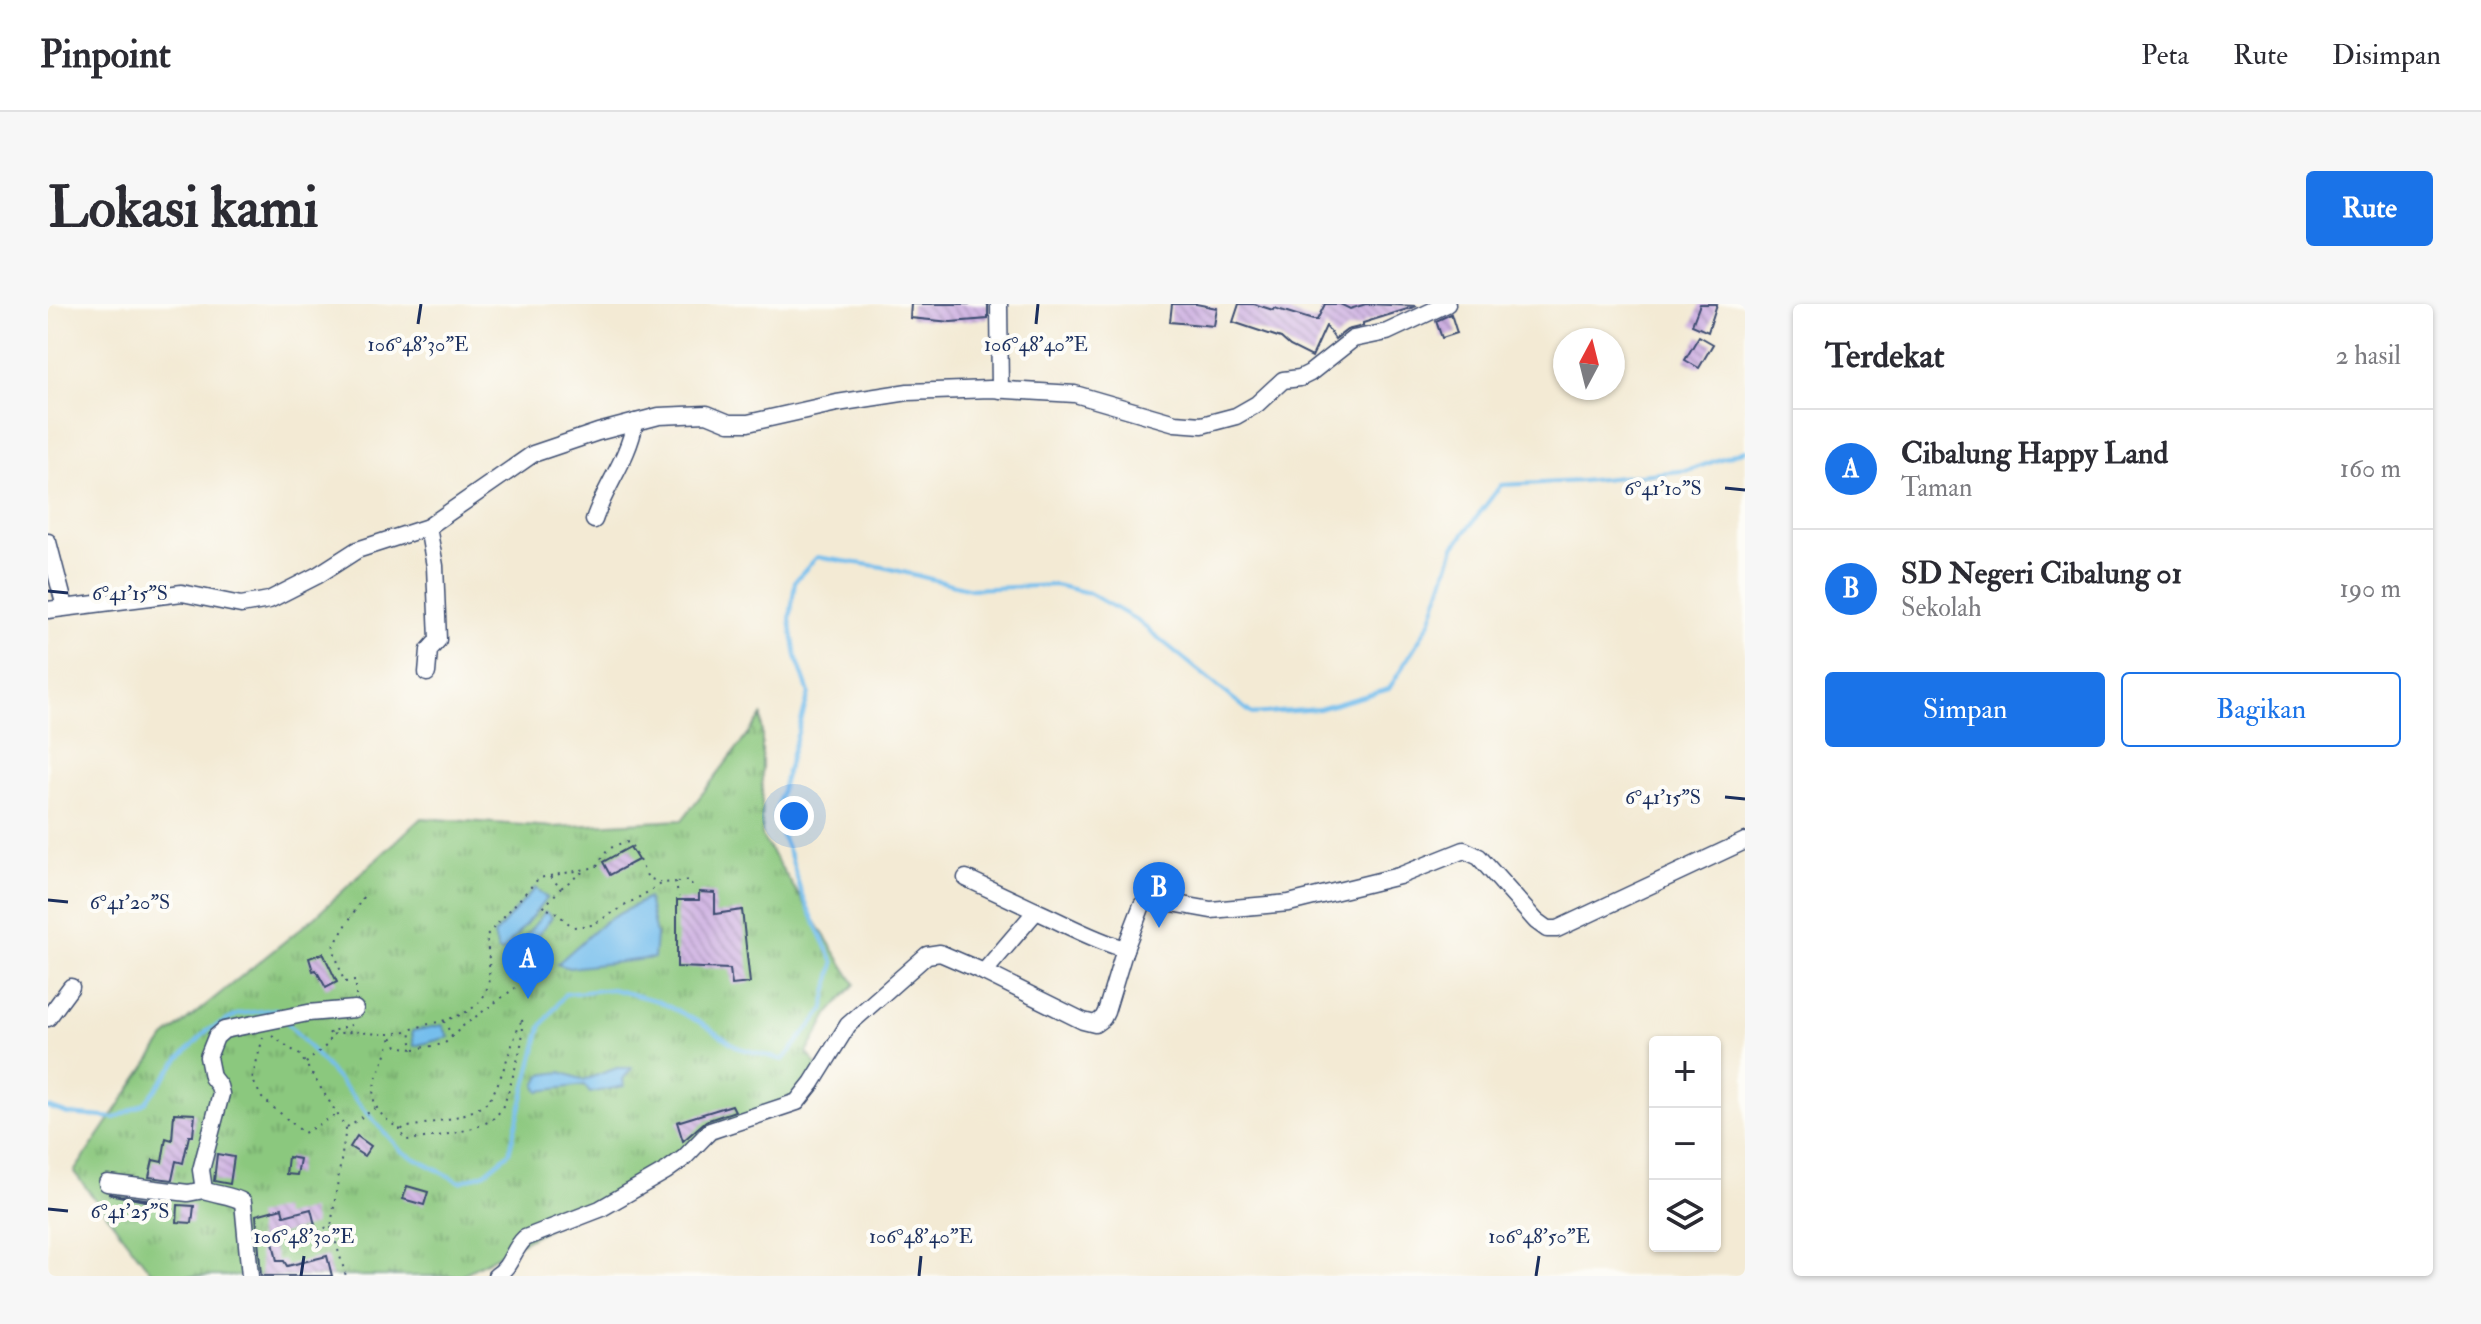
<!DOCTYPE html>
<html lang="id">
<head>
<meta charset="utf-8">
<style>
	:root { --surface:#fff; --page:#f7f7f7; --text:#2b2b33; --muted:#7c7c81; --line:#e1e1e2; --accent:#1a73e8 }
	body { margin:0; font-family:"IM FELL Double Pica",serif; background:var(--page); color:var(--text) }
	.controls { position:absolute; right:24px; bottom:24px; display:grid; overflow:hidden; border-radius:8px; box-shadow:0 2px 6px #0004 }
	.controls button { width:72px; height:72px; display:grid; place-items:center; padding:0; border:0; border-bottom:2px solid var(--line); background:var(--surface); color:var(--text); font:40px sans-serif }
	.compass { position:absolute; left:1505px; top:24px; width:72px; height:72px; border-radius:50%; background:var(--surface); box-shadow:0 2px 6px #0004; rotate:7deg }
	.you { position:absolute; left:746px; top:512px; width:28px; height:28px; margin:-20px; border:6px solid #fff; border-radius:50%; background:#1a73e8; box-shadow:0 0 0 12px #1a73e833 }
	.badge { display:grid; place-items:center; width:52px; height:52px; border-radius:50%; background:var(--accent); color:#fff; font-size:26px; font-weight:700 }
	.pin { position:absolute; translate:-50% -66px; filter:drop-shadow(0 2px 4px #0008) }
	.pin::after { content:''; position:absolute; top:42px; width:28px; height:24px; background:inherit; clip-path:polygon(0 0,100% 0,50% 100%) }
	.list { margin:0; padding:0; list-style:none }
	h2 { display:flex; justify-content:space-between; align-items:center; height:104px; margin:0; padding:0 32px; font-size:34px }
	h2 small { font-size:26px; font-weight:400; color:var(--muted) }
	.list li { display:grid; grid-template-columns:52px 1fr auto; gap:24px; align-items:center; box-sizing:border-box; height:120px; padding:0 32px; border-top:2px solid var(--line) }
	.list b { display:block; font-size:30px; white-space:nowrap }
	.list p { margin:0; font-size:26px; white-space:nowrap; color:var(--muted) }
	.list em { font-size:26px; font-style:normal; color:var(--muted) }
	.actions { display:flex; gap:16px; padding:24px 32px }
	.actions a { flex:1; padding:18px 0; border:2px solid var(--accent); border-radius:8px; text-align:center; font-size:28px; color:var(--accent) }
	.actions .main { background:var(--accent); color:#fff }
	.icon { flex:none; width:44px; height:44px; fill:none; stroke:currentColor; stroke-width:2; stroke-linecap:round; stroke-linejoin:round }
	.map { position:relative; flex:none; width:1697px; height:972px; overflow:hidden; border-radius:8px }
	header { display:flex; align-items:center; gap:48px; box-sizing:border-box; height:112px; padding:0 40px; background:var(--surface); border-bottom:2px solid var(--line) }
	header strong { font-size:38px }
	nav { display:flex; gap:44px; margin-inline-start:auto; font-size:28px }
	.intro { display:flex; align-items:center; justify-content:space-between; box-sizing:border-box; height:192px; padding:0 48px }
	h1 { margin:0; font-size:56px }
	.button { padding:20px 36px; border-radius:8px; background:var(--accent); color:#fff; font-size:28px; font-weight:700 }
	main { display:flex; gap:48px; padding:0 48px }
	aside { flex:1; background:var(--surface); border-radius:8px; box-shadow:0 2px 6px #0004 }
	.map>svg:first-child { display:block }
	.park { fill:url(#park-tufts); stroke:#537c6e; stroke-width:2 }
	.water { fill:#74beed; stroke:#4876a6; stroke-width:2 }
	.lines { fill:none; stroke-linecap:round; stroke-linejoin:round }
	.stream { stroke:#74beed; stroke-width:4 }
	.building { fill:url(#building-back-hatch) }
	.minor-casing { stroke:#3b4b70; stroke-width:19 }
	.path { stroke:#3b4b70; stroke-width:2; stroke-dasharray:2 6; stroke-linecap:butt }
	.minor { stroke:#fff; stroke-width:16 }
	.ticks { fill:none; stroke:#1b2f5e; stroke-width:3 }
	.ticks-label { font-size:20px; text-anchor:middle; fill:#1b2f5e; stroke:#fdfcf7; stroke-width:8; stroke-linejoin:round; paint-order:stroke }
</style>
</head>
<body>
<header>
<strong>Pinpoint</strong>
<nav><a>Peta</a><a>Rute</a><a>Disimpan</a></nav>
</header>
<div class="intro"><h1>Lokasi kami</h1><a class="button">Rute</a></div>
<main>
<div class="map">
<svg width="1697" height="972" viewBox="0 0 1697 972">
	<defs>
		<pattern id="park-tufts" width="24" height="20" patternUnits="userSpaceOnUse" patternTransform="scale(2)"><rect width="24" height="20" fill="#8bc87e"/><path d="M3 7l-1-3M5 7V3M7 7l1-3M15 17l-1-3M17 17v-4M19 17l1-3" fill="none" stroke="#71a36a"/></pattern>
		<pattern id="building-back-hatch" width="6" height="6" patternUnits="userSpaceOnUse" patternTransform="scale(2)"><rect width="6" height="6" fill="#cbace0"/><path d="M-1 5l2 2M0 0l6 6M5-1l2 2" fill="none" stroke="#a48cb9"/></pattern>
	</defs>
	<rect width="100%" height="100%" fill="#fdfcf7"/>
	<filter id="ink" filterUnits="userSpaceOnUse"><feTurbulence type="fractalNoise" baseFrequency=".0125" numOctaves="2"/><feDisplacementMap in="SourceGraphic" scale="16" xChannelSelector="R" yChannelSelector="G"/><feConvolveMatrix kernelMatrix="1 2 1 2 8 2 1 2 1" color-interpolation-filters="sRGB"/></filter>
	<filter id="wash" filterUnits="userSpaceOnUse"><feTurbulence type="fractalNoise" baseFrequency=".006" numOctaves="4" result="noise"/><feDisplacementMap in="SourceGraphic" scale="32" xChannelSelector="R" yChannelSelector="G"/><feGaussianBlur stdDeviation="1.8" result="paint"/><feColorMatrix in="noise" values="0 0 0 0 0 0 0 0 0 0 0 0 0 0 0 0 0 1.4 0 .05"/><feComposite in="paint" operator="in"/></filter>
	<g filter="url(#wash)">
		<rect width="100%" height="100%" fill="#f3ead4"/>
		<path class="park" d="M714,412V533L807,680L781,709L759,749L777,771L761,794L693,820L412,972H106L26,868L117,734L268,612L373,514L506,523L634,516Z"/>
		<g class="water">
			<path d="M487,584L499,594L455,648L450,646L446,631Z"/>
			<path d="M600,594L608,631L606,654L521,664L509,660L556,618Z"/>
			<path d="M497,608L504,613L461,670L453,663Z"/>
			<path d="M394,721L401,733L366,742L364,727Z"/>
			<path d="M569,764H584L575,775L576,782L542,789L536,781L491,787L488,782L493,771L513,768L536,776Z"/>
		</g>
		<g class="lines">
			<g class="stream">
				<path d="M238,717L353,847L412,878L437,869L461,849L493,723L517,690L564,685L610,697L655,720L691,744L735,756L775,707L786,659L754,591L743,553L726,514L761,389L748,352L742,316L747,277L769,253L835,263L923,285L1007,281L1041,289L1087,315L1204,410L1271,405L1341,385L1382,318L1406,243L1453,181L1534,177L1642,166L1697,146"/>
				<path d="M0,803L20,810L67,814L97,799L131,755L160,726L191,710L228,705L233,711"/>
			</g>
		</g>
		<g id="blocks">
			<g class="building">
				<path d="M863,0H940V15L903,18L862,14Z"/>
				<path d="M1124,0H1148L1169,4L1166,22L1122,18Z"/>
				<path d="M1191,0H1206L1225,6L1226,4L1265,16H1269L1277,0H1292L1302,5L1318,0L1369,2L1315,19V22L1299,26L1287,35L1278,22L1264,53L1242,42L1233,34L1185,18Z"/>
				<path d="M1652,0H1669L1660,28L1644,21Z"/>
				<path d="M1403,10L1409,29L1394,34L1388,17Z"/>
				<path d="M1651,32L1665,40L1651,64L1637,56Z"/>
				<path d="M582,543L590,556L562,571L555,558Z"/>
				<path d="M651,588L667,589V610L694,606L702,679L684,681L682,665L629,663V596H651Z"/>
				<path d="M275,649L289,678L278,684L268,666L265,667L261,654Z"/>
				<path d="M684,801L687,807L658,817L635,837L629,818Z"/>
				<path d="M126,809L147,810L145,832H141L135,859L128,857L124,876L101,873L105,856L114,858L118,834L124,836Z"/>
				<path d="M309,832L323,842L316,852L302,843Z"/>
				<path d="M169,850L186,853L182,880L166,877Z"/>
				<path d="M240,853L252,855L249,871L238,870Z"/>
				<path d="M359,882L380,888L376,901L355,895Z"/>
				<path d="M60,890L120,898L119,901Z"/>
				<path d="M130,901L146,902L144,919L129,918Z"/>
				<path d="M234,904L236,912L263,905L267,921L224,933L229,957H236L239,962L279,952L284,972H213L208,911Z"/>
			</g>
		</g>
	</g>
	<g filter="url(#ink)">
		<use href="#blocks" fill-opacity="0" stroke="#3b4b70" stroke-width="2"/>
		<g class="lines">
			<g class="minor-casing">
				<g id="minor">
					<path d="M951,0L952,86"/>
					<path d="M546,216C558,180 580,156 587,118"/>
					<path d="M0,238L17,303"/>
					<path d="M0,306L134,289L193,301L221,296L270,271L309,246L380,223L485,150L550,128L611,112L659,110L681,119H700L789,99L860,88L942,85L1027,90L1127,119L1154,121L1188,112L1209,100L1235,76L1252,74L1262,69L1305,35L1339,28L1399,0"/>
					<path d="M379,369L381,346L390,336L387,262L380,223"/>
					<path d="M918,574L988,607"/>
					<path d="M936,668L1035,717L1047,720L1055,714L1058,708L1077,645"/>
					<path d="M0,714L23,683"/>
					<path d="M59,879L140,889L156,886"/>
					<path d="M202,972L195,898C184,891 169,891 156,886L153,866L173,790L171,782L164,773L160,753L168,733L176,726L260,709L307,705"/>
					<path d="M448,972C464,962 464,946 477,934L552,905L618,867L636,854L662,827L749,798L764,779L800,721L879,651L892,649L936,668L988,607C1018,620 1045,636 1077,645L1094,601L1102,595L1163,606L1241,599L1351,572L1416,546L1431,553L1488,617L1499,625H1509L1697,537"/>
				</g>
			</g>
			<g class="path">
				<path d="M502,573L513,584L537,566"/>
				<path d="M629,578L641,576L644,581"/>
				<path d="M513,584L495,604L506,607L525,623L544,621L615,579L627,578L631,593"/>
				<path d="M308,692V677L296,678L285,643L318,588"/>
				<path d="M474,716C477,732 471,749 467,765C462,780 459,799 449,811C436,827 379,834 359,836L352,829L355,824C376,820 424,813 439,798C452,785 464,735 474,716Z"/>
				<path d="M396,717L404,732"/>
				<path d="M282,730L281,728L303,721"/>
				<path d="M224,732L252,751L298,824L283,922L265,928"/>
				<path d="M215,733L204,775L214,794L256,829L289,810"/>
				<path d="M366,745L396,740L415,722L467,684"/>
				<path d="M258,759L279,741L283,731C307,725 315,730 338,730C349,731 369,723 381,720C441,707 447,689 438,632L491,574L549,563C555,548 565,539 582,538L600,574L615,579"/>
				<path d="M299,823L329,803"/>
				<path d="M353,826C301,794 337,771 343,731L349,742L365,745L362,726"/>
				<path d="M283,923L298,972"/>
			</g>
			<use href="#minor" class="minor"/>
		</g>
	</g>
	<path class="ticks" d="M370,20L373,0M988,20L990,0M1677,184L1697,186M0,287L20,289M1677,493L1697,495M0,596L20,598M0,905L20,907M253,972L256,952M871,972L873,952M1488,972L1491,952"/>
	<g class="ticks-label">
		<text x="370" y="47">106°48'30"E</text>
		<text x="988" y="47">106°48'40"E</text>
		<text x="1615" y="191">6°41'10"S</text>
		<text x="82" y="296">6°41'15"S</text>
		<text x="1615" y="500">6°41'15"S</text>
		<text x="82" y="605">6°41'20"S</text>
		<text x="82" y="914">6°41'25"S</text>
		<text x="256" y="939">106°48'30"E</text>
		<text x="873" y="939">106°48'40"E</text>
		<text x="1491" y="939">106°48'50"E</text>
	</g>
</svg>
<div class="controls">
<button>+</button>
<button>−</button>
<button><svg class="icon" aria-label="layers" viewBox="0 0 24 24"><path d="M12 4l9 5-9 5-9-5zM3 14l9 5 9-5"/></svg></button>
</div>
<svg class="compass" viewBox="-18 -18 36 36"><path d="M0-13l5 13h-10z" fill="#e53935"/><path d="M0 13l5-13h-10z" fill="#7c7c81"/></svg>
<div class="you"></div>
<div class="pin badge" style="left:480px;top:695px">A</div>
<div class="pin badge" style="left:1111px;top:624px">B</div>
</div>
<aside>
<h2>Terdekat<small>2 hasil</small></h2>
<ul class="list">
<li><span class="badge">A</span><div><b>Cibalung Happy Land</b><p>Taman</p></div><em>160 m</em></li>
<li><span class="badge">B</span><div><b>SD Negeri Cibalung 01</b><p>Sekolah</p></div><em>190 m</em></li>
</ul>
<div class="actions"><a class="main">Simpan</a><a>Bagikan</a></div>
</aside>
</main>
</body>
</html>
